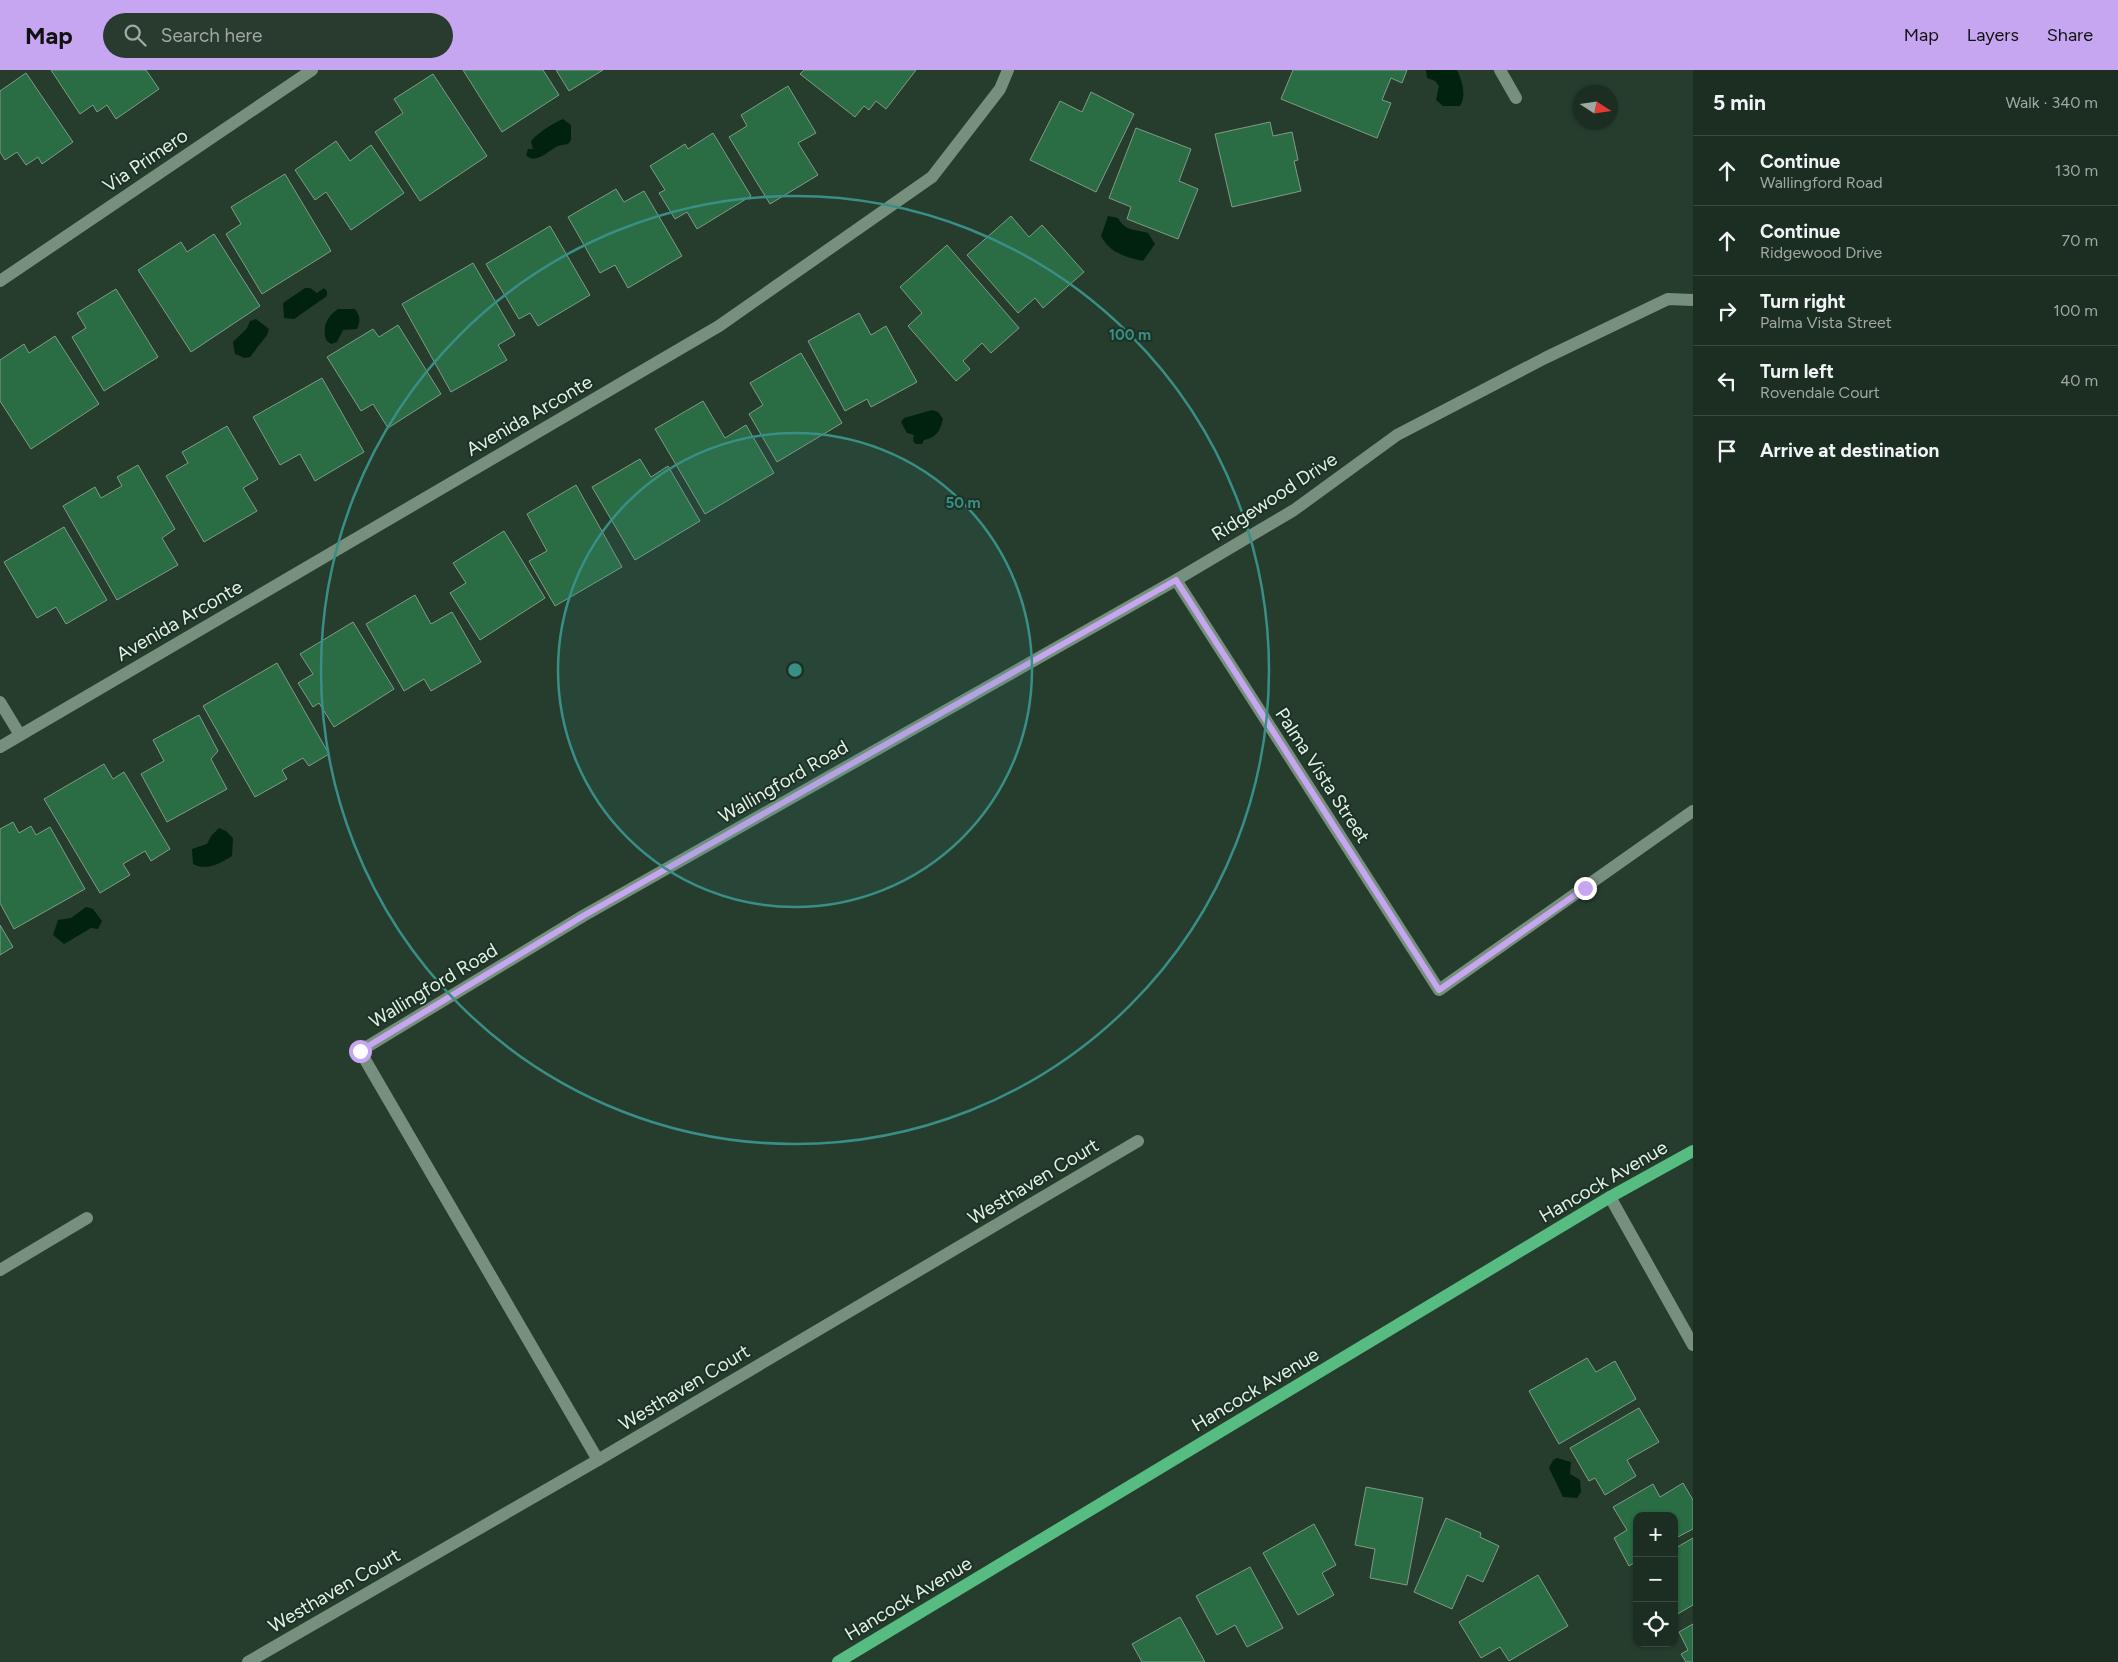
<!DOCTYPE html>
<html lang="en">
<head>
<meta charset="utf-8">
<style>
	:root { --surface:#1c2e22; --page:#293a2f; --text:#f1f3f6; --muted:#a0a8a5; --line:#3a4a40; --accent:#c6a6f0 }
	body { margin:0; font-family:Figtree,sans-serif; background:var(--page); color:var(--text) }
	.controls { position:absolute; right:15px; bottom:15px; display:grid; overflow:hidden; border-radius:10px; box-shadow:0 1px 4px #0004 }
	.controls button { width:45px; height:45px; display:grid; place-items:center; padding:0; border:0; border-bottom:1px solid var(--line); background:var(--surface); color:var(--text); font:25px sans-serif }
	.compass { position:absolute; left:1573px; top:15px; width:45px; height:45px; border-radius:50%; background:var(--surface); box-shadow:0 1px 4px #0004; rotate:102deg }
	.stop { position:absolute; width:15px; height:15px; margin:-11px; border:4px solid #c6a6f0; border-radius:50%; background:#fff }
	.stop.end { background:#c6a6f0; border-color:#fff; box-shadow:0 1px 5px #0008 }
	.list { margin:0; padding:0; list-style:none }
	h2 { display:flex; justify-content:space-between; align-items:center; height:65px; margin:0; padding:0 20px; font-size:21px }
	h2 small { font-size:16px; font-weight:400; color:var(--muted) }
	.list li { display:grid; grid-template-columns:32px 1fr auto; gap:15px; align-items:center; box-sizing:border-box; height:70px; padding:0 20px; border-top:1px solid var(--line) }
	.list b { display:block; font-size:19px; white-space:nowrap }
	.list p { margin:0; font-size:16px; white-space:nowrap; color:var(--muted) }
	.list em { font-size:16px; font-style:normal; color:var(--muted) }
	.icon { flex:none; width:28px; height:28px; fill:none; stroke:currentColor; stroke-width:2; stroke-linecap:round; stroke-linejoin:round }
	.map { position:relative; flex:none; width:1693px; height:1592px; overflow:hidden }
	header { display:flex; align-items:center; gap:30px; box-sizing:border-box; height:70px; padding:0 25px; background:var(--accent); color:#111 }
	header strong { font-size:24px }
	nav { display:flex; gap:28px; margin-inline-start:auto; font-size:18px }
	.search { width:350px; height:45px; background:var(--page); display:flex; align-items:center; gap:12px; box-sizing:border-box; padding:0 18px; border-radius:28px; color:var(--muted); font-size:19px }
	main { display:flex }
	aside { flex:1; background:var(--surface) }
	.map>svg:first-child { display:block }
	.water { fill:#00220e }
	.building { fill:#2a6c44; stroke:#819a88 }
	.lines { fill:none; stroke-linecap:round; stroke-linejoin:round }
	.minor { stroke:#77907e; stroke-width:12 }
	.major { stroke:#57bc82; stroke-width:12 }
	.route { stroke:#c6a6f0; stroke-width:6 }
	.ring { fill:none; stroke:#398e86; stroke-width:2.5 }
	.labels { text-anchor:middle; stroke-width:4; stroke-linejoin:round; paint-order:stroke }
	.street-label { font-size:19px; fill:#e3f0e6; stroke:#1c3224 }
	.centre { fill:#398e86; stroke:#1c3224; stroke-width:2.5 }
	.ring-label { font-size:15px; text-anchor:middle; font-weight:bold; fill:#398e86; stroke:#1c3224; stroke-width:4; stroke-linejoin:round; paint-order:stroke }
</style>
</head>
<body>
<header>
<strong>Map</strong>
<div class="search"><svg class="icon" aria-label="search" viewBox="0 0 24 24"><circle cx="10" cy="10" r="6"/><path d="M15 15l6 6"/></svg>Search here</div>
<nav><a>Map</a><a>Layers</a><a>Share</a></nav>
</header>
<main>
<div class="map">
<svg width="1693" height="1592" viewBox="0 0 1693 1592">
	<rect width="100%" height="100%" fill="#263d2d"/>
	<g class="water">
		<path d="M1426,0H1457C1462,11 1467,26 1460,36H1443L1436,30L1439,16L1435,11L1427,8Z"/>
		<path d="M563,49L571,55V70L568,74C564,75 559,75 556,77C547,82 535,95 526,85L528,79H533L531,72C534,65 555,52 563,49Z"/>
		<path d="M1108,146L1118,148C1125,161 1134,159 1148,163L1155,174L1143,191C1125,187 1110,183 1101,166Z"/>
		<path d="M305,218H310L317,223L324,218L327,221V226L294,249L284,248L283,233Z"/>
		<path d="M338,239H355C360,246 361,250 357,259L343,260L337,272L331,274L326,270C322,257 327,246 338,239Z"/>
		<path d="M256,249L269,259L267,265L250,287L245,288L235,284L233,272L247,258L250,251Z"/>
		<path d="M932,340L938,342L943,349C940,361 936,368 924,370L922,374H916L913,371L914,365L907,363L901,352L904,348Z"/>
		<path d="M219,758L226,761L233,768L232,786C220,794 206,801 193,794L192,779L207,774L211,766Z"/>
		<path d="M86,837L93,839L102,851L98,859L91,858L64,874L53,865L58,850L71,848Z"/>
		<path d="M1557,1388L1571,1392L1570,1404L1580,1410L1581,1422L1577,1428L1563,1427L1549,1398L1553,1390Z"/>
	</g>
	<g class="building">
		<path d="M51,0H146L159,19L116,49L107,35L97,42L93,35L80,44Z"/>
		<path d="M463,0H543L559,25L502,62Z"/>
		<path d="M556,0H603L569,21Z"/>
		<path d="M804,0H916L886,39L876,31L869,40L864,36L855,47L800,4Z"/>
		<path d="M1293,0H1407L1402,13L1391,8L1382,30L1391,33L1377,68L1281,29Z"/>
		<path d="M26,3L73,72L42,94L38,87L26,95L17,82L5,90L0,82V21Z"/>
		<path d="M433,4L487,86L420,131L375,62L403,43L394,29Z"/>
		<path d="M788,16L816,63L798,73L818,105L770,134L729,67L747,56L741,45Z"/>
		<path d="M1091,22L1134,44L1096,122L1030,90L1060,31L1082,42Z"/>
		<path d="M1270,52L1273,66L1292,62L1298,90L1294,91L1301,121L1232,137L1215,64Z"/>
		<path d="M1136,58L1191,79L1179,111L1198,119L1178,169L1127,149L1131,137L1109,128Z"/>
		<path d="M713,63L751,126L697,159L687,142L675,149L659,123L665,120L650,96L685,74L688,79Z"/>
		<path d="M336,71L350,91L371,75L404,123L351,160L326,122L315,130L295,100Z"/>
		<path d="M285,104L331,181L262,224L226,164L241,154L231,137Z"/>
		<path d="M616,119L624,132L644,121L682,186L628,218L615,195L600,203L568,147Z"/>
		<path d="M1011,146L1029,167L1042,155L1084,202L1043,238L1035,228L1018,243L967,185Z"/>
		<path d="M550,156L590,225L538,256L530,243L519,249L486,194Z"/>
		<path d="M214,164L260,236L191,282L138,200L181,172L187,182Z"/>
		<path d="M947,175L1019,258L991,283L982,273L963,291L970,299L956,311L908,256L922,243L900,217Z"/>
		<path d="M473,193L515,265L498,275L507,290L451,322L402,234Z"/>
		<path d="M116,219L158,287L104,321L72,267L86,258L77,243Z"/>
		<path d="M859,243L871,265L886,256L917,312L871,337L867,329L845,341L808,271Z"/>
		<path d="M398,255L441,324L388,358L373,334L361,341L327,287L373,259L379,267Z"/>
		<path d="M55,266L99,334L31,379L0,331V290L24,274L29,283Z"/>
		<path d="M801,283L842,353L777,392L749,344L763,335L750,313Z"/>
		<path d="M322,308L364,382L315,411L300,384L280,395L253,347Z"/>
		<path d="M703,331L725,368L746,355L774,403L705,444L655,359Z"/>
		<path d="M227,356L258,409L243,418L257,441L204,472L166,406L188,393L182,382Z"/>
		<path d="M640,389L651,407L668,396L700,451L635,490L592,417Z"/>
		<path d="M138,395L175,459L162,468L178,495L117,530L63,436L95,417L101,428L122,416L117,407Z"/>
		<path d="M576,415L622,497L555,536L529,491L547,481L527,444Z"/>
		<path d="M64,457L107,530L66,554L56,537L37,548L4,492Z"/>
		<path d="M504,461L545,528L480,570L450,523L466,513L453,493Z"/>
		<path d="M415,525L431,554L452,542L481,592L431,621L424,609L404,621L366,554Z"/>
		<path d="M353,552L394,619L334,657L319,633L313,637L298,613L313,604L300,584Z"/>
		<path d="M277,593L329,684L309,696L303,688L282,700L287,709L255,727L203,636Z"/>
		<path d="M199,645L218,681L211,689L227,719L167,752L141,704L164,691L153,670Z"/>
		<path d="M104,694L113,709L124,702L170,779L151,791L145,781L123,794L130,805L100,823L44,729Z"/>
		<path d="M13,752L19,763L31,756L36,765L50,757L85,819L14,859L0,833V759Z"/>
		<path d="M0,855L13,877L0,885Z"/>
		<path d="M1587,1288L1596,1302L1615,1291L1636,1329L1559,1374L1529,1321Z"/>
		<path d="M1639,1338L1659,1372L1627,1390L1636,1406L1605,1425L1595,1408L1589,1411L1570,1378Z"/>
		<path d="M1683,1413L1693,1430V1459L1674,1469V1446H1637V1491L1629,1496L1614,1468L1627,1460L1613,1437L1653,1414L1660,1427Z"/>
		<path d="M1366,1417L1423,1428L1407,1515L1370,1508L1375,1479L1355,1475Z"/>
		<path d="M1446,1448L1481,1463L1480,1467L1499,1476L1483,1512L1467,1505L1452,1539L1414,1522Z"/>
		<path d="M1314,1454L1336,1495L1322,1503L1334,1525L1298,1545L1263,1483Z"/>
		<path d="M1693,1468V1535L1674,1546V1479Z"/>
		<path d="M1250,1497L1283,1558L1247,1577L1235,1555L1217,1565L1196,1526Z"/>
		<path d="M1538,1505L1568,1556L1509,1591L1500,1577L1481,1588L1459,1552Z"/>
		<path d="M1180,1547L1205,1592H1142L1132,1574Z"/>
		<path d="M1693,1554V1592H1686L1681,1584L1688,1580L1679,1562Z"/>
	</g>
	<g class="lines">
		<g class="minor">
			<path d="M1500,0L1516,28"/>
			<path d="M0,211L312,0"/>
			<path d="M1176,510L1439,920L1693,741"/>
			<path d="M0,632L20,665"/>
			<path d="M0,677L719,256L932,107L1000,19L1008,0"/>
			<path d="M1610,1127L1693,1275"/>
			<path d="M0,1200L87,1148"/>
			<path d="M598,1390L360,981L583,846L1176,510L1294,440L1397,365L1545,288L1668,229L1693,230"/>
			<path d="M248,1592L598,1390L1138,1071"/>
		</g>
		<path class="major" d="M838,1592L1610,1127L1693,1081"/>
	</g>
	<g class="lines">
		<path class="route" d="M360,981L583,846L1176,510L1439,920L1585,818"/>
	</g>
	<circle cx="795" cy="600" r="237" fill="#398e86" fill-opacity=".12"/>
	<g class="ring">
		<circle cx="795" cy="600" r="237"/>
		<circle cx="795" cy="600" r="474"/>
	</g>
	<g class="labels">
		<g class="street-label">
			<text transform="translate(145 90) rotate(-34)" y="7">Via Primero</text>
			<text transform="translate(529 345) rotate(-30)" y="7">Avenida Arconte</text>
			<text transform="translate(1274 426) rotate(-33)" y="7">Ridgewood Drive</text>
			<text transform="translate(179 550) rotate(-30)" y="7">Avenida Arconte</text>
			<text transform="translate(1323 705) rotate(57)" y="7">Palma Vista Street</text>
			<text transform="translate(783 711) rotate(-30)" y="7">Wallingford Road</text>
			<text transform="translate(433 915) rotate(-31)" y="7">Wallingford Road</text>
			<text transform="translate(1033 1111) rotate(-31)" y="7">Westhaven Court</text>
			<text transform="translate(1603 1111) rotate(-30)" y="7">Hancock Avenue</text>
			<text transform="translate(684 1317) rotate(-31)" y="7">Westhaven Court</text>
			<text transform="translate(1255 1319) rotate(-31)" y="7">Hancock Avenue</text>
			<text transform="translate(334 1520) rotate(-30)" y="7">Westhaven Court</text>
			<text transform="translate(908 1528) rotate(-31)" y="7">Hancock Avenue</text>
		</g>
	</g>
	<circle cx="795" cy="600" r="8" class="centre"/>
	<g class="ring-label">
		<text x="1130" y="270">100 m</text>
		<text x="963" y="438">50 m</text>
	</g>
</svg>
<div class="controls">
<button>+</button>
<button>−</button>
<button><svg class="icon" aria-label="locate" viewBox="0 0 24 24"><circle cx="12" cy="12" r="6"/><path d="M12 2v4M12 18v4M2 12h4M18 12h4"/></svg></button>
</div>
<svg class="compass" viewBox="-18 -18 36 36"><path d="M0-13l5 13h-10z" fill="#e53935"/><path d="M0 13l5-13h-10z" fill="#a0a8a5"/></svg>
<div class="stop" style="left:360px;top:981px"></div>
<div class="stop end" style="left:1585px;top:818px"></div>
</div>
<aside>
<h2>5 min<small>Walk · 340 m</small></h2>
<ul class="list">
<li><svg class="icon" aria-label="ahead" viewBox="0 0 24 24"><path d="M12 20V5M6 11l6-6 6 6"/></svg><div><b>Continue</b><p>Wallingford Road</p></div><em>130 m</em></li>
<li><svg class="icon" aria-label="ahead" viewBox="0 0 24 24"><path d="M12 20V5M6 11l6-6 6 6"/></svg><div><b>Continue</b><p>Ridgewood Drive</p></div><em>70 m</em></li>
<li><svg class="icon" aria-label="right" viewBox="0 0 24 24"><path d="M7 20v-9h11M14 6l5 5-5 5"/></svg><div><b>Turn right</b><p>Palma Vista Street</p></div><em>100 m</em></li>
<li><svg class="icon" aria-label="left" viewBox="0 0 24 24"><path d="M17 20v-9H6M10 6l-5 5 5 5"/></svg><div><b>Turn left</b><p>Rovendale Court</p></div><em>40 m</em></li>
<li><svg class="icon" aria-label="arrive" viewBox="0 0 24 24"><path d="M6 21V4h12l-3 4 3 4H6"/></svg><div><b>Arrive at destination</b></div></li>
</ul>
</aside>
</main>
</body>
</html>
